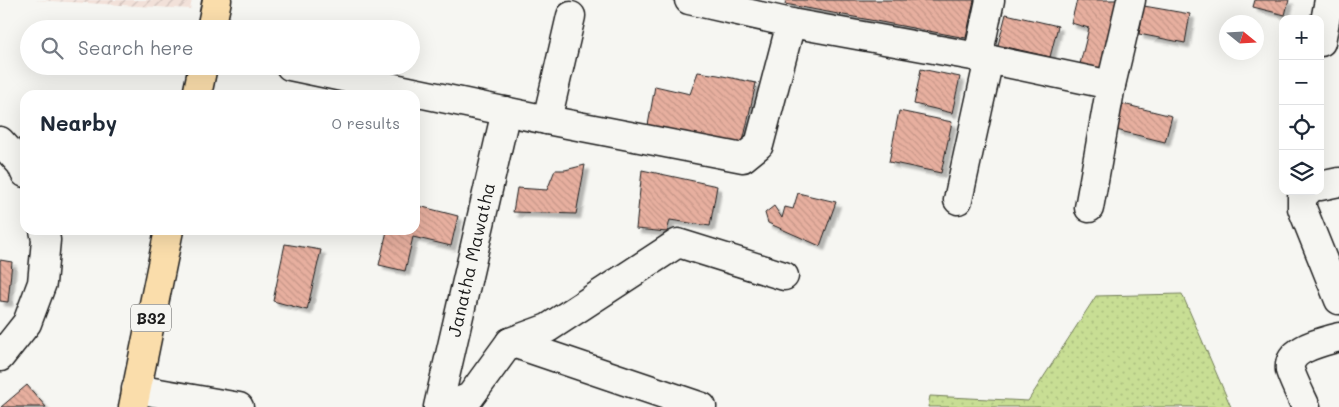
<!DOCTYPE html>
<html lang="en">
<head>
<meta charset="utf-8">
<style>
	:root { --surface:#fff; --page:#f2f2f3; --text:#1f2937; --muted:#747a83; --line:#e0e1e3 }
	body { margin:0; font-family:Mali,sans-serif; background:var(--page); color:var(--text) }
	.controls { position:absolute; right:15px; top:15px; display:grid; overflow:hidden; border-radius:10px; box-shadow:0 5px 20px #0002 }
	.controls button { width:45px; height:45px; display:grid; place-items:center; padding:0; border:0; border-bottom:1px solid var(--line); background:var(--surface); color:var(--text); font:25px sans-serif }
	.compass { position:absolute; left:1219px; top:15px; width:45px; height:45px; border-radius:50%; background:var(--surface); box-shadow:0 5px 20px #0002; rotate:108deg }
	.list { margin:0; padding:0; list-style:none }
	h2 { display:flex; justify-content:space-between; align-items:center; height:65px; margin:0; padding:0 20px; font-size:21px }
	h2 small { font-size:16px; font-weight:400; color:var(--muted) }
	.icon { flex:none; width:28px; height:28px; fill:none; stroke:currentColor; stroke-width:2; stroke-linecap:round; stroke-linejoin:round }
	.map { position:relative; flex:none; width:1339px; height:407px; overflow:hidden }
	.search { position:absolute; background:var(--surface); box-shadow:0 5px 20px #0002; left:20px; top:20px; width:400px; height:55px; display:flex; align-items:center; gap:12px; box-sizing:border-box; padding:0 18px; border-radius:28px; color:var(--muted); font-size:19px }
	.panel { position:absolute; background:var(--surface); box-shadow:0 5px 20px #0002; left:20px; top:90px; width:400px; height:145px; border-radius:15px }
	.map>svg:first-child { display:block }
	.industrial { fill:url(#industrial-furrows) }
	.park { fill:url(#park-dots); stroke:#727d58 }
	.building { fill:url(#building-back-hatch); stroke:#1c1c1c; filter:url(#shadow) }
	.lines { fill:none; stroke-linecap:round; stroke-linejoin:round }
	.minor-casing { stroke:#1c1c1c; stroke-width:31 }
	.major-casing { stroke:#1c1c1c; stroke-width:31 }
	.minor { stroke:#f6f6f2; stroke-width:28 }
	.major { stroke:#faddab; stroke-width:28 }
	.labels { text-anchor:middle; stroke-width:4; stroke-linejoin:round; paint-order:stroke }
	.shield { fill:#f6f6f2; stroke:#5d5d5c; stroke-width:1 }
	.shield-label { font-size:16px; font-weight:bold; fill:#1c1c1c }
	.street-label { font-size:18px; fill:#1c1c1c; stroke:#f6f6f2 }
</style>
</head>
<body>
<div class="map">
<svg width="1339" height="407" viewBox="0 0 1339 407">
	<defs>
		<pattern id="industrial-furrows" width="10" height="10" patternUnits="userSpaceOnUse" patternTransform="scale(1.25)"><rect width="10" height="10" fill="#f2e1d9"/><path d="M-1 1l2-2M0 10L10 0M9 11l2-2" fill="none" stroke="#cfc0ba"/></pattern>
		<pattern id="park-dots" width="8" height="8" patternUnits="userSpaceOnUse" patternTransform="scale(1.25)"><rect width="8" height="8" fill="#c8de94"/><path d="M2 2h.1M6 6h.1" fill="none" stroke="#abbe7f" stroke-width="1.8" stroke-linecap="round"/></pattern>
		<pattern id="building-back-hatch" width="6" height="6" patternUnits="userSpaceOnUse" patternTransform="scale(1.25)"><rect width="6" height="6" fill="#e7af9f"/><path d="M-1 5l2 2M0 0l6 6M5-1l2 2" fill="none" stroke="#c69688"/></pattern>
		<filter id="shadow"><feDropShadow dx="4.5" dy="4.5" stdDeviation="1" flood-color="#0004"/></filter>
	</defs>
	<rect width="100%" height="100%" fill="#f6f6f2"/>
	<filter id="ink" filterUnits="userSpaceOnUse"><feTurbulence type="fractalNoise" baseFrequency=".02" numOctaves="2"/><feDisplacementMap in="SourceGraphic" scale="10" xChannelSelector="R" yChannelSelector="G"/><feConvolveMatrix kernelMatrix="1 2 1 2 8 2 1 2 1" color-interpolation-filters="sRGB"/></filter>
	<g filter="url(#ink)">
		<path class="industrial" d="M35,0H192L190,9Z"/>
		<path class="park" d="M1182,294L1231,407H928L930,396L1028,401L1096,296Z"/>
		<g class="building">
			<path d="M786,0H974L966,38L785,4Z"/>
			<path d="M1077,0H1125L1107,71L1080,64L1089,28L1071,23Z"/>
			<path d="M1255,0H1289L1285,15L1253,7Z"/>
			<path d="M1144,6L1190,14L1185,43L1139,34Z"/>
			<path d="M1006,14L1058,26L1050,57L998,45Z"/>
			<path d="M921,69L960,77L952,113L914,104Z"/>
			<path d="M698,72L718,75L756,83L741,151L647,131L655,86L690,94Z"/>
			<path d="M1123,104L1172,116L1165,142L1116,130Z"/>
			<path d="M899,111L952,122L941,173L889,162Z"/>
			<path d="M585,165L576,214L513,212L517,188L547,190L555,170H565Z"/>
			<path d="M642,170L717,186L710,226L670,220L667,232L636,229Z"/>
			<path d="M798,193L836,202L820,246L768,223L765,213L774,206L782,218L785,207L793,209Z"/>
			<path d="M415,205L458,216L451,246L413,237L405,271L379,265L387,231L381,230H415Z"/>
			<path d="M285,244L321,250L307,310L273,301Z"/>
			<path d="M0,260L12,262L8,302L0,301Z"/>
			<path d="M27,385L46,407H1Z"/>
		</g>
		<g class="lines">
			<g class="minor-casing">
				<g id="minor">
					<path d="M689,0L791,23"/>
					<path d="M1321,42L1329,0"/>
					<path d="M978,57L1111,85"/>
					<path d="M290,66L547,120L743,158L759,145L791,23L978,57L990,0"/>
					<path d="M547,120L571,16"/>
					<path d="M0,141L21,164L25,173"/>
					<path d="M1320,186L1339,182"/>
					<path d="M1308,191L1302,197V208L1339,300"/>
					<path d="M958,200L989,59"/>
					<path d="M1089,208L1111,85L1131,0"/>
					<path d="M510,342L702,407"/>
					<path d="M0,357L27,323L42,283L46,240L44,230"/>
					<path d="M136,389L239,407"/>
					<path id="s1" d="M438,407L506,111"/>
					<path d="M446,407L470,397L510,342L548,328L678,243L784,276"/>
					<path d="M1306,407C1302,398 1292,378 1290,370C1287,348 1324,342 1339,337"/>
				</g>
			</g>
			<g class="major-casing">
				<g id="major">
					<path d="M211,29L217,0"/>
					<path d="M197,95L203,66"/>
					<path d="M133,407L169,230"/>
				</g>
			</g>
			<use href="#minor" class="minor"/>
			<use href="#major" class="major"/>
		</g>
	</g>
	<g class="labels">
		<rect class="shield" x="131" y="304.5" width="40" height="27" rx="4"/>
		<g class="shield-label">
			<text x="151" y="324">B32</text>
		</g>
		<g class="street-label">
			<text dy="6" stroke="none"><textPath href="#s1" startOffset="151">Janatha Mawatha</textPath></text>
		</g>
	</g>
</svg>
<div class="controls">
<button>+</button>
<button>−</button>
<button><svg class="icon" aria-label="locate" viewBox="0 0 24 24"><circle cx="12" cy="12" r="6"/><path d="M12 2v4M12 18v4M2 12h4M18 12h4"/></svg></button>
<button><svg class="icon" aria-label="layers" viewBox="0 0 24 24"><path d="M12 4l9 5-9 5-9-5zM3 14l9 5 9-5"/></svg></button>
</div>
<svg class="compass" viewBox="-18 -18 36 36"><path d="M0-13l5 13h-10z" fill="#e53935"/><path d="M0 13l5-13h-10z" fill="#747a83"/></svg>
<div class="search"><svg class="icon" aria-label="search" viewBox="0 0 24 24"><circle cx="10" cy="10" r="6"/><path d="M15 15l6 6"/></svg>Search here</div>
<section class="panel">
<h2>Nearby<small>0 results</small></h2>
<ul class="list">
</ul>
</section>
</div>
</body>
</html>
